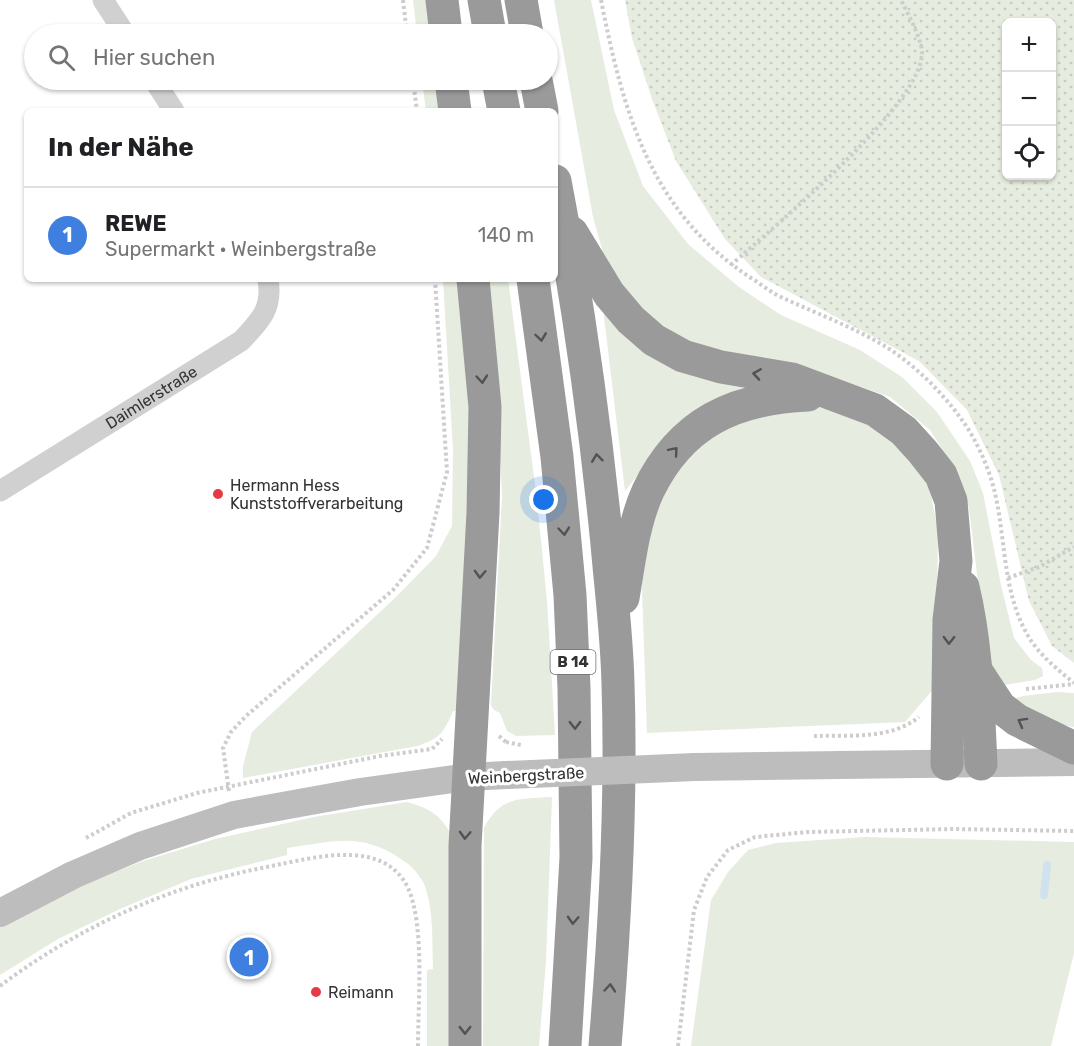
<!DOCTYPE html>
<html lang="de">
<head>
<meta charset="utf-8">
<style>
	:root { --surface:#fff; --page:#f2f2f2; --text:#202124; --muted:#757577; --line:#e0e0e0; --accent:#db2777 }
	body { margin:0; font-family:Rubik,sans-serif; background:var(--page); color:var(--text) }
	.controls { position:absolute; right:18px; top:18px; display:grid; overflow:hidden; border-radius:9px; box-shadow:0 2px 4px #0004 }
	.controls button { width:54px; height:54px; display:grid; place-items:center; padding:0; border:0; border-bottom:2px solid var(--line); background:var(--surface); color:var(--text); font:30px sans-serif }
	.you { position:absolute; left:544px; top:500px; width:21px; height:21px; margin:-15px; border:4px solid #fff; border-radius:50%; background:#1a73e8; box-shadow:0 0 0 9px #1a73e833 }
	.badge { display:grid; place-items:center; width:39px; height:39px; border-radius:50%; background:var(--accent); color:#fff; font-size:20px; font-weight:700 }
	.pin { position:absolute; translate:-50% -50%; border:3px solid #fff; box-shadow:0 2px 6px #0006 }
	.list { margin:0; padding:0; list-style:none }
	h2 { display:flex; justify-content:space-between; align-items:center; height:78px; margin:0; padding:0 24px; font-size:26px }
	h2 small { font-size:20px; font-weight:400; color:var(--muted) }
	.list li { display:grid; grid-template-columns:39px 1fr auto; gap:18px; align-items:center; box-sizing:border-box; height:96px; padding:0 24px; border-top:2px solid var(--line) }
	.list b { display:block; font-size:22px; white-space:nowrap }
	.list p { margin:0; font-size:20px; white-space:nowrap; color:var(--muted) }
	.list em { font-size:20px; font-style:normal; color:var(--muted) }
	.icon { flex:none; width:33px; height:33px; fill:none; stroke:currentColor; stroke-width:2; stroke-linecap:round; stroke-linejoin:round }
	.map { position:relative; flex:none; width:1074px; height:1046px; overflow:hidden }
	.search { position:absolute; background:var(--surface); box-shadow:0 2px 4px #0004; left:24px; top:24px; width:534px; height:66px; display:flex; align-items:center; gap:15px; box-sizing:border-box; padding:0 21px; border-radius:33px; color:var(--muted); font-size:22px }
	.panel { position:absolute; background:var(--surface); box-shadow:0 2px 4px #0004; left:24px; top:108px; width:534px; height:174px; border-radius:9px }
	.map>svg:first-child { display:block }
	.grass { fill:#e6ecdf }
	.garden { fill:url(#garden-dots); fill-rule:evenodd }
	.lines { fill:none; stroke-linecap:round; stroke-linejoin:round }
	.stream { stroke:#cfe2ee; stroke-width:8 }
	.path { stroke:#cdcdcd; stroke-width:4; stroke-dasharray:3 3; stroke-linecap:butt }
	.street { stroke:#d0d0d0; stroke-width:21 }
	.secondary { stroke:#bdbdbd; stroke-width:28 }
	.highway { stroke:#9a9a9a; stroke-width:33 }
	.path-bridge { stroke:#cdcdcd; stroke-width:4; stroke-dasharray:3 3; stroke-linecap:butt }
	.secondary-bridge { stroke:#bdbdbd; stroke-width:28 }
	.oneway { stroke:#525252 }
	.poi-dot { fill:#e63946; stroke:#fff; stroke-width:2 }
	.labels { text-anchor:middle; stroke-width:6; stroke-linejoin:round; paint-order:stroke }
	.shield { fill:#fff; stroke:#707070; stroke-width:1.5 }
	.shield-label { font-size:15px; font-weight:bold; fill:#333 }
	.street-label { font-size:16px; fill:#333; stroke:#fff }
	.poi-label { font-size:16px; fill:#333; stroke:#fff; text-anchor:start }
</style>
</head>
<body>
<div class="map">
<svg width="1074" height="1046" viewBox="0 0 1074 1046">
	<defs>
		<pattern id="garden-dots" width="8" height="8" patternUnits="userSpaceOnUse" patternTransform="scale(1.5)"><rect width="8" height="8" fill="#e6ecdf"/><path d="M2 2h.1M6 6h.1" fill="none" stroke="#c6cbc0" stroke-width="1.8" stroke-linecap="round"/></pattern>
	</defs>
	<rect width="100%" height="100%" fill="#fff"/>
	<g class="grass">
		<path d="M413,0H433L437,34H417Z"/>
		<path d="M554,0H591L614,110L643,186L688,244L739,287L781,315L860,350L902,377L937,412L970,461L983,493L1001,585L1014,638L1031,660L1042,668L1043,676L1035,680L998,686L988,666L969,508L955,469L930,430L890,397L817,371L695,346L658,326L624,293L606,263L593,217Z"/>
		<path d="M422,80H441L445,111H426Z"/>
		<path d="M443,279H464L476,447L461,710L453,711C444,732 440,739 417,746L243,778V766L252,732L397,596L436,556L452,526L453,450Z"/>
		<path d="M488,279H508L537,500L547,601L555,735L516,736L507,731L500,713L494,710L491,705L502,497L499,421Z"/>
		<path d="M603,309L746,386L708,404L674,430L625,491Z"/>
		<path d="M811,406L850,412L878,428L913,460L930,490L938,531L936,686L905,722L647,733L641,560L658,492L717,426Z"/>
		<path d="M1058,692L1074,693V727L1041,721L1008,701L1023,696Z"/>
		<path d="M552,797L546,961L539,1046H483L484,828C500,796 520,799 552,797Z"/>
		<path d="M407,802C433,810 439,814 453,837L459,1046H427V970L433,969C432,942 434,912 425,886C421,876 411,865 401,859C360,831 332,842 287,848V855L191,879L120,909L58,939L0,975V927L72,889L143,861L215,839L314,817Z"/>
		<path d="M865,837L1074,842V953L1051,1046H691L711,900L728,872L748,850L776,843Z"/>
	</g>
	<path class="garden" d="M625,0H1074V663L1052,646L1029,601L999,475L967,410L919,361L761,277L725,239L676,161L652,99L632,38ZM1006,22H1052V176H1006Z"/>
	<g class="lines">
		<path class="stream" d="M1044,895L1047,865"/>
		<g class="path">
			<path d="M403,0L407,34"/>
			<path d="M601,0C623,111 650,212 751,278C761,284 770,292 781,297C815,313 851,326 883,345C913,363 942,392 962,420C976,439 988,466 994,489C1006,537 1002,590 1027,634C1038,654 1057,669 1074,683"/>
			<path d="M413,80L417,111"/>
			<path d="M731,265C771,229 926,102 922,51C920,36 908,14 901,0"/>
			<path d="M1008,578L1039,567L1074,547"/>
			<path d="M1026,689L1074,684"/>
			<path d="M499,736L506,742"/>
			<path d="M814,736C849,735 890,740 919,717"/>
			<path d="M229,791L223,748L231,732L246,716L393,590L427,548L447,472L435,279"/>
			<path d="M86,838L131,813L197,793L380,756L432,749L442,739"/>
			<path d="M0,986C66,936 147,896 227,876C245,871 263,868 281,864C321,856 385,840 408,888C425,925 418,1004 418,1046"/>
			<path d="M678,1046L694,910L707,877L728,850L755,837L808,832L954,829L1074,831"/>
		</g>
		<g class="street">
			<path d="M103,0L125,34"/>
			<path d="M154,80L174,111"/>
			<path id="s1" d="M0,491L241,341C260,321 273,309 268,279"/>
		</g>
		<g class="secondary">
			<path d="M695,767L1074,762"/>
			<path d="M0,913L73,875L140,846L234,815L360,792L468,777L506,775"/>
		</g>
		<g class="highway">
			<path d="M442,0L446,34"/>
			<path d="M484,0L490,34"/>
			<path d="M521,0L527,34"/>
			<path d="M451,80L455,111"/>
			<path d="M498,80L504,111"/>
			<path d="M536,80L542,111"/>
			<path d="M555,181C578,301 595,423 607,544C611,591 617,637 618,684C622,805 615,926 605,1046"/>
			<path d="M572,233L609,294L631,320L654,340L683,356L721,367L792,379L875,410L904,431L923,452L941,475L951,501L956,561L949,620L947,764"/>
			<path d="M533,279L557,457L570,595L574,688L576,858L565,1046"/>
			<path d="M963,587C977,645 978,704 981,764"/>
			<path d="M623,598C629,563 633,524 648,491C681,422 735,398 808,395"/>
			<path d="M977,672L1000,707L1017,720L1074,748"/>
			<path d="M465,1046V846L483,513L485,407L473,279"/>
		</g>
		<path class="path-bridge" d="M506,742L521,745"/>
		<path class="secondary-bridge" d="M506,775L695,767"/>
	</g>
	<defs><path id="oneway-chevron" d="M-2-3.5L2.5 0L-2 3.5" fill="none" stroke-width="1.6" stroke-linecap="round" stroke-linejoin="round" transform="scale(1.5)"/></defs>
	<g class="oneway">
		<use href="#oneway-chevron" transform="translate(541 337) rotate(82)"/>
		<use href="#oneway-chevron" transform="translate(757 374) rotate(-171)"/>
		<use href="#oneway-chevron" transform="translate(482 379) rotate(85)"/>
		<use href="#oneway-chevron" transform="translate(674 451) rotate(-50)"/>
		<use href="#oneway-chevron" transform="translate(597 458) rotate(-97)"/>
		<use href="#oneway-chevron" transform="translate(564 531) rotate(85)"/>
		<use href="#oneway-chevron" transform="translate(480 574) rotate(93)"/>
		<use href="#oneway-chevron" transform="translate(949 640) rotate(91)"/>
		<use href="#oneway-chevron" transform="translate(1022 722) rotate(-151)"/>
		<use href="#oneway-chevron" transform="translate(575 725) rotate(89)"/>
		<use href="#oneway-chevron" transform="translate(465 835) rotate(93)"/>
		<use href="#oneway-chevron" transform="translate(573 920) rotate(93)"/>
		<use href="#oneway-chevron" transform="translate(610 988) rotate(-85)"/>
		<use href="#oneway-chevron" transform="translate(465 1030) rotate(90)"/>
	</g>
	<g class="poi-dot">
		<circle cx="218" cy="494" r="6"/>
		<circle cx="316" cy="992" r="6"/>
	</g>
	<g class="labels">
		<rect class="shield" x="550.5" y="650" width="45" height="24" rx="4.5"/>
		<g class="shield-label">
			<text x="573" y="667">B 14</text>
		</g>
		<g class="street-label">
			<text dy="6" stroke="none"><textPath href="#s1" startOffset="178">Daimlerstraße</textPath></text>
			<text transform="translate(526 775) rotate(-3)" y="6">Weinbergstraße</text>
		</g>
		<g class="poi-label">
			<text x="230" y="491">Hermann Hess<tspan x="230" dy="18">Kunststoffverarbeitung</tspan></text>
			<text x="328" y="998">Reimann</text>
		</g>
	</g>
</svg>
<div class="controls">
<button>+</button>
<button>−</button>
<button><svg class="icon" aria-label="locate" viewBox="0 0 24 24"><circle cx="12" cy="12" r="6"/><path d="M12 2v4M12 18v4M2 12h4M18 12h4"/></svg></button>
</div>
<div class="you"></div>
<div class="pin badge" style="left:249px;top:957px;background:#3f7fe0">1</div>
<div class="search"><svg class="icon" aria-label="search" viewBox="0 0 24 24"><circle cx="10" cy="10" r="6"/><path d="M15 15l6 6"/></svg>Hier suchen</div>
<section class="panel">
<h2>In der Nähe<small></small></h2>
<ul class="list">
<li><span class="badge" style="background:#3f7fe0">1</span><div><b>REWE</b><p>Supermarkt · Weinbergstraße</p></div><em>140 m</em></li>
</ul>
</section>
</div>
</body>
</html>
